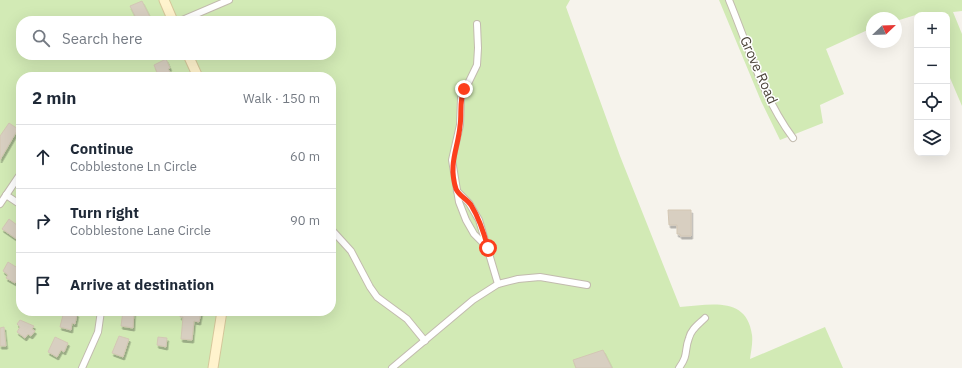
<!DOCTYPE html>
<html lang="en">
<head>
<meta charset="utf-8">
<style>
	:root { --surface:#fff; --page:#f2f2f3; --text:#1f2937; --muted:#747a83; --line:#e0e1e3 }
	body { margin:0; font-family:"IBM Plex Sans",sans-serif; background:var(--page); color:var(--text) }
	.controls { position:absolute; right:12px; top:12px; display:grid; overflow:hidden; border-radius:8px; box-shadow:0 4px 16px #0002 }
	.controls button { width:36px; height:36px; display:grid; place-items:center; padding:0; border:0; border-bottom:1px solid var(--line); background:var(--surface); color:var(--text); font:20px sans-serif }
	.compass { position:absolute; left:866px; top:12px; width:36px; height:36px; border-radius:50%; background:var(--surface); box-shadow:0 4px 16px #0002; rotate:67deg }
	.stop { position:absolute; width:12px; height:12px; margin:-9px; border:3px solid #fc3f1d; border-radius:50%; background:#fff }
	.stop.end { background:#fc3f1d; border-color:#fff; box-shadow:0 1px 4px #0008 }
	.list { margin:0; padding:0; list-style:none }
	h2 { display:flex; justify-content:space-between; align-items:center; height:52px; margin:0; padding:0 16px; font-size:17px }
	h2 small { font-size:13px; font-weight:400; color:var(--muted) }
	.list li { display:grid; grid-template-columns:26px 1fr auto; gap:12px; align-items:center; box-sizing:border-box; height:64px; padding:0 16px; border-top:1px solid var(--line) }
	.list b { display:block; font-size:15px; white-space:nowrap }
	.list p { margin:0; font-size:13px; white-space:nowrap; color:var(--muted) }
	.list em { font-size:13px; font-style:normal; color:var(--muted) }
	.icon { flex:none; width:22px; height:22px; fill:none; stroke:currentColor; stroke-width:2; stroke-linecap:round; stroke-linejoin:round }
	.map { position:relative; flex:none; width:962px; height:368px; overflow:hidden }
	.search { position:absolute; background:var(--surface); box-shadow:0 4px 16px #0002; left:16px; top:16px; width:320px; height:44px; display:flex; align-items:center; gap:10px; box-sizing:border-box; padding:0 14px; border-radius:16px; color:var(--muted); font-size:15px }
	.panel { position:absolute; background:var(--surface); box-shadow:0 4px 16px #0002; left:16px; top:72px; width:320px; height:244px; border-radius:16px }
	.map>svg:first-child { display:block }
	.green { fill:#d2eab5; fill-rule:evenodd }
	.building { fill:#d8cfc1; stroke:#d3c7b4; filter:url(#shadow) }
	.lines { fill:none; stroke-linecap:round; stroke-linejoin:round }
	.street-casing { stroke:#c2bbae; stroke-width:8 }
	.secondary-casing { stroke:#d6c79b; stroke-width:11 }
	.street { stroke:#fff; stroke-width:6 }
	.secondary { stroke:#fff3cd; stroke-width:9 }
	.route { stroke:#fc3f1d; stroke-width:5 }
	.labels { text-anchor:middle; stroke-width:3; stroke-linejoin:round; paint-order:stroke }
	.street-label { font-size:14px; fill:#4b4439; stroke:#fff }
</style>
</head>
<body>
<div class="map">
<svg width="962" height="368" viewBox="0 0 962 368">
	<defs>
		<filter id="shadow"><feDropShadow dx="1.5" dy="3" stdDeviation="0" flood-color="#0004"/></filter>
	</defs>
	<rect width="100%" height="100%" fill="#f6f3ec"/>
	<g class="green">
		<path d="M0,0H570L566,7L620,156L680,307C709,305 747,295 752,335C753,343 751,351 750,359L825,327L843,368H0ZM21,21H331V55H21ZM21,77H331V311H21Z"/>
		<path d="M719,0H962V11L953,12L962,34V106L947,71V15H923L922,13L896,21V18H872V28L826,49L844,94L820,105L823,123L780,140L761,101Z"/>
	</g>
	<g class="building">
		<path d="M142,1L152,21H135L137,20L130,6Z"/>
		<path d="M166,59L170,68L168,69L170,72L159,77L154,65Z"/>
		<path d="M9,123L18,129L0,160V136Z"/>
		<path d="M668,210H691V236H680V234H677V225H669Z"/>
		<path d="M9,219L21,228V235L18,240L2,229Z"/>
		<path d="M8,262L21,270V274L15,283L6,278L8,275L3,271Z"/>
		<path d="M64,311L77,314L75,324L72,323L71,330L60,327Z"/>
		<path d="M123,311H134L133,328L121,326Z"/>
		<path d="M181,311L201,312L199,322L194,321L192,340L181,339L183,317H180Z"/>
		<path d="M20,320L34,326L32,329L35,331L31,336L28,334L25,338L17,332L20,327L17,324Z"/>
		<path d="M4,327L6,346H0V328Z"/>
		<path d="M119,336L129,339L123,357L112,353Z"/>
		<path d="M55,337L68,343L64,352L61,350L57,357L48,352Z"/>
		<path d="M158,337L167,338L166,347L157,345Z"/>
		<path d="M603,350L612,368H576L573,360Z"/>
	</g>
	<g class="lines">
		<g class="street-casing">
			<g id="street">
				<path d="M729,0C748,46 763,98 793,138"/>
				<path d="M180,21L229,0"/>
				<path d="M477,24L478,48L477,65L461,98L460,125L452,160L459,202L466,220L474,234L488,248"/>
				<path d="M457,191L469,203L479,220L498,284"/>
				<path d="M6,195L21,205"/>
				<path d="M0,204L21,173"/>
				<path d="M331,229L351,251L370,287L377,297L407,319L425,341"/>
				<path d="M82,368L98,332L101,311"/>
				<path d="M392,368L473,300L498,284L518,279L540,277L587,285"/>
				<path d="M679,368C689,354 684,351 689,338C691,329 699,324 705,318"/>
			</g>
		</g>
		<g class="secondary-casing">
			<g id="secondary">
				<path d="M164,0L173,21"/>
				<path d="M188,55L198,77"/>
				<path d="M213,368L222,311"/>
			</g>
		</g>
		<use href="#street" class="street"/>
		<use href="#secondary" class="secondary"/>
	</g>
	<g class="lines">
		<path class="route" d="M464,89C459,102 462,113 460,126C458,149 448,163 456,189C459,196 467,199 471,205C479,218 484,233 488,248"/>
	</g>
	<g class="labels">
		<g class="street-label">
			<text transform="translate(759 70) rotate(66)" y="5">Grove Road</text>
		</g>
	</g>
</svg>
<div class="controls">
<button>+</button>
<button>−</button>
<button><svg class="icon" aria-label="locate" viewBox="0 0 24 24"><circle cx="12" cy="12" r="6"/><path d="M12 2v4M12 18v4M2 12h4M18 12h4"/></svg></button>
<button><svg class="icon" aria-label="layers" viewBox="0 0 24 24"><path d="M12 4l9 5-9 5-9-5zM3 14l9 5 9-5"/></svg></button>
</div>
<svg class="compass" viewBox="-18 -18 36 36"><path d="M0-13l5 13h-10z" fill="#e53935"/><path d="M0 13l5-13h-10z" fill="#747a83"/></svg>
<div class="stop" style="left:488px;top:248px"></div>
<div class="stop end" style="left:464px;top:89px"></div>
<div class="search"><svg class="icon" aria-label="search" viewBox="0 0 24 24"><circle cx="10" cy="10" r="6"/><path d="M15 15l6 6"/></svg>Search here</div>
<section class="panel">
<h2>2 min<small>Walk · 150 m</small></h2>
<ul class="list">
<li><svg class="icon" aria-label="ahead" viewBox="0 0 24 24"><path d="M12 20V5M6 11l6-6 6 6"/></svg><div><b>Continue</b><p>Cobblestone Ln Circle</p></div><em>60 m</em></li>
<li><svg class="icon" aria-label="right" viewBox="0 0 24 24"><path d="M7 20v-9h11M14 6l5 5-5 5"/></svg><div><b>Turn right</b><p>Cobblestone Lane Circle</p></div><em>90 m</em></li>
<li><svg class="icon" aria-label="arrive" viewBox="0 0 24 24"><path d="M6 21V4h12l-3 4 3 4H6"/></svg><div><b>Arrive at destination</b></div></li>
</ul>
</section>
</div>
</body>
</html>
